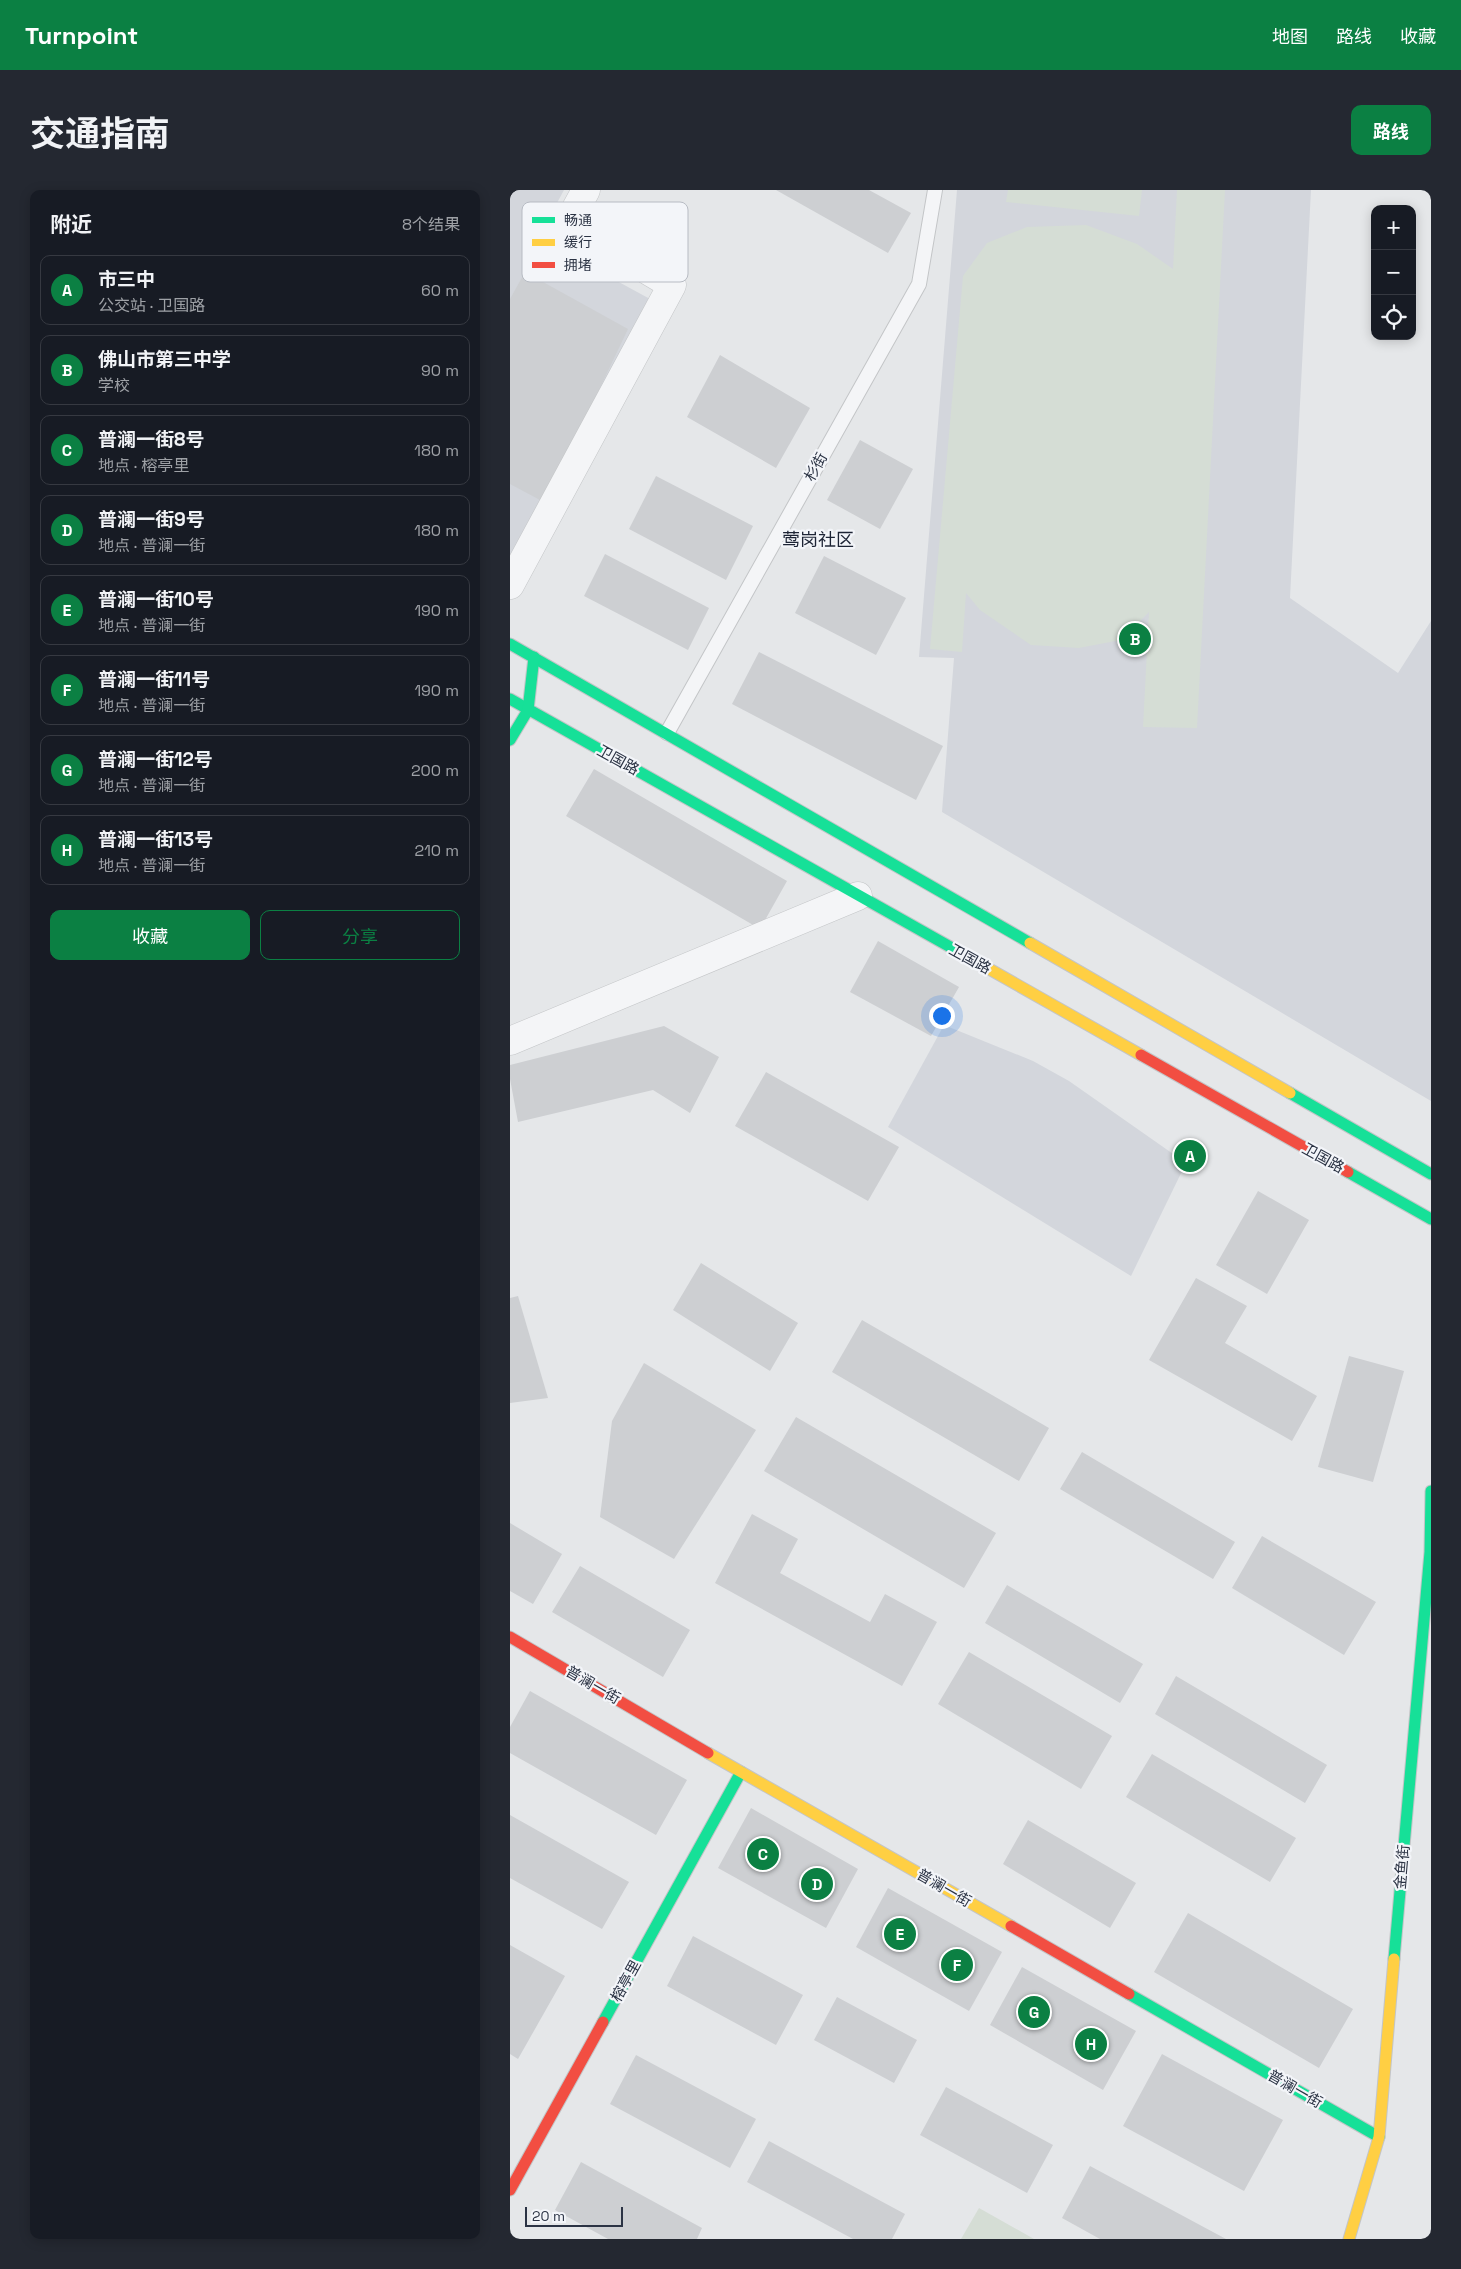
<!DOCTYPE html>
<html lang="zh">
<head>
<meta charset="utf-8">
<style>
	:root { --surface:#171b24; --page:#242831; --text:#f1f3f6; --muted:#9ea1a6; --line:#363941; --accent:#0b8043 }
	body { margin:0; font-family:"Space Grotesk","Noto Sans SC",sans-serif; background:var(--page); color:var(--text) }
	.controls { position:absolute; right:15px; top:15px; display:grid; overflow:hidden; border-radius:10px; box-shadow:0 2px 12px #0003 }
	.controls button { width:45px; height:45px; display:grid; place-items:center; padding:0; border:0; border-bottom:1px solid var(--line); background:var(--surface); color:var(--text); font:25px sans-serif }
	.scale { position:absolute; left:15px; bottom:12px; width:98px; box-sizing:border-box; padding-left:5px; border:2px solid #2b3344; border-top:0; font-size:14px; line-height:18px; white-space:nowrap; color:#2b3344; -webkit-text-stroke:4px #f3f5f9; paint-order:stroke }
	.you { position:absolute; left:431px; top:825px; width:18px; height:18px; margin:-12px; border:4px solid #fff; border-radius:50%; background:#1a73e8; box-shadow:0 0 0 8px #1a73e833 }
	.badge { display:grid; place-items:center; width:32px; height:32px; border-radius:50%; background:var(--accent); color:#fff; font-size:16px; font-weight:700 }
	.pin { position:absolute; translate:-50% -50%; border:2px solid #fff; box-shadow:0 1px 5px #0006 }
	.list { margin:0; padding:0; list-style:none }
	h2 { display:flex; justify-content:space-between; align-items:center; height:65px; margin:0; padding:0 20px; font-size:21px }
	h2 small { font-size:16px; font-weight:400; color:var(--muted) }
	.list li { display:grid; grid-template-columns:32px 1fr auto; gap:15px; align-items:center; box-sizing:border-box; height:70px; margin:0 10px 10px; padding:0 10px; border:1px solid var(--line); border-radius:10px }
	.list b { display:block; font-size:19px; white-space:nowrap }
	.list p { margin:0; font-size:16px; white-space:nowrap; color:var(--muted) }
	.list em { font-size:16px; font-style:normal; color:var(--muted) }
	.actions { display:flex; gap:10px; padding:15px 20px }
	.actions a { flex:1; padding:11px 0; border:1px solid var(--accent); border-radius:10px; text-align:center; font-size:18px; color:var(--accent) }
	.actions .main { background:var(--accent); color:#fff }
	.icon { flex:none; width:28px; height:28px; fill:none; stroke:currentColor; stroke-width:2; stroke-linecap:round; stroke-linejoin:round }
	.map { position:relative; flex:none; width:921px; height:2049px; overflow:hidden; border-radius:10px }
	header { display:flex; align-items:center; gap:30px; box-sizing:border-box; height:70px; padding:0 25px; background:var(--accent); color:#fff }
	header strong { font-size:24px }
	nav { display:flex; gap:28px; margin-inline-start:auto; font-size:18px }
	.intro { display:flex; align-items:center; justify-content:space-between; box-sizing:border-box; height:120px; padding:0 30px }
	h1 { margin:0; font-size:35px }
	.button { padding:12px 22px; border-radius:10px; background:var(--accent); color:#fff; font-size:18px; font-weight:700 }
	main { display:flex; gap:30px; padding:0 30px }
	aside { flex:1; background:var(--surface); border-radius:10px; box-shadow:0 2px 12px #0003 }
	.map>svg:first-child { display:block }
	.built { fill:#d3d6dc }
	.green { fill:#d5ddd5 }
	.building { fill:#cdcfd2 }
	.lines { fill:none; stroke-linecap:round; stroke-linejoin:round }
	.lane-casing { stroke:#c3c5c7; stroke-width:16 }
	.street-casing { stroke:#c3c5c7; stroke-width:29 }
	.fast-casing { stroke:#c3c5c7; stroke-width:13 }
	.slow-casing { stroke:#c3c5c7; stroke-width:13 }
	.jam-casing { stroke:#c3c5c7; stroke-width:13 }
	.lane { stroke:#f4f5f7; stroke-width:14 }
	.street { stroke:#f4f5f7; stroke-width:28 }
	.fast { stroke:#16e098; stroke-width:11 }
	.slow { stroke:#ffcf43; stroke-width:11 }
	.jam { stroke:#f24e42; stroke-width:11 }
	.labels { text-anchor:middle; stroke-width:4.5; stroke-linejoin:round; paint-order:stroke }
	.street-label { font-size:15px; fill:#2b3344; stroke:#f3f5f9 }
	.quarter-label { font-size:18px; fill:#1d2435; stroke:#f3f5f9 }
	.key { fill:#f3f5f9; stroke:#b7bbc3; stroke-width:1 }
	.key-label { font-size:14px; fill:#2b3344 }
</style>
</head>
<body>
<header>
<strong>Turnpoint</strong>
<nav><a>地图</a><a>路线</a><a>收藏</a></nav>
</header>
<div class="intro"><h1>交通指南</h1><a class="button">路线</a></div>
<main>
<aside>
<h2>附近<small>8个结果</small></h2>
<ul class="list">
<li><span class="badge">A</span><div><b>市三中</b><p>公交站 · 卫国路</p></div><em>60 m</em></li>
<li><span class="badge">B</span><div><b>佛山市第三中学</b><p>学校</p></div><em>90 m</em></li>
<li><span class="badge">C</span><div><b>普澜一街8号</b><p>地点 · 榕亭里</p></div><em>180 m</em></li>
<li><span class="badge">D</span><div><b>普澜一街9号</b><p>地点 · 普澜一街</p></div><em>180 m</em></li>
<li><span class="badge">E</span><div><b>普澜一街10号</b><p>地点 · 普澜一街</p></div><em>190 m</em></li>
<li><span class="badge">F</span><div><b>普澜一街11号</b><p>地点 · 普澜一街</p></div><em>190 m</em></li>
<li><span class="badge">G</span><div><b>普澜一街12号</b><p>地点 · 普澜一街</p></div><em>200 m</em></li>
<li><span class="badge">H</span><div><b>普澜一街13号</b><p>地点 · 普澜一街</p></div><em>210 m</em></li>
</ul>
<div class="actions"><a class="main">收藏</a><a>分享</a></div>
</aside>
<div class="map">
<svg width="921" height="2049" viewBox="0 0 921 2049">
	<rect width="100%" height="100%" fill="#e5e7e9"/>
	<g class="built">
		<path d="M0,0H54L28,48L140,109L0,374Z"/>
		<path d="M447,0H801L780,408L888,483L921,431V911L432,622L444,468L409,467Z"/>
		<path d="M434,835L523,871L559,891L676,973L621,1086L378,937Z"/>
	</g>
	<g class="green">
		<path d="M498,0H632L629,26L496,12Z"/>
		<path d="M667,0H715L687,538L633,537L639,422L611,450L569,458L521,455L470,420L456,403L452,462L420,459L453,86L477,53L517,37L576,35L627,54L663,79Z"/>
		<path d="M469,2018L524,2049H451Z"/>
	</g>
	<g class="building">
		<path d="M266,0H359L401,23L378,63Z"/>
		<path d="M15,82L118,139L77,225L30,310L0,294V109Z"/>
		<path d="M210,165L300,218L266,278L177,227Z"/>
		<path d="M350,250L403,279L370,339L317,310Z"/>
		<path d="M146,286L243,336L216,390L119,339Z"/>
		<path d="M95,364L199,418L178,460L74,406Z"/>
		<path d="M314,366L396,408L366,465L285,423Z"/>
		<path d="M249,462L433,556L406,610L222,514Z"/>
		<path d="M84,579L277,691L250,739L56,626Z"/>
		<path d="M368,751L449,797L421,846L340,802Z"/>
		<path d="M154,836L209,867L180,923L143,900L8,932L0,889V875Z"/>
		<path d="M256,882L389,957L358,1011L225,936Z"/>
		<path d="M748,1001L799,1030L757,1104L706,1075Z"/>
		<path d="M191,1073L288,1133L260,1181L163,1120Z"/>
		<path d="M686,1088L737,1116L715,1153L807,1206L782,1251L639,1170Z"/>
		<path d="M8,1106L38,1208L0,1213V1108Z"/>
		<path d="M352,1130L539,1238L509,1291L322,1182Z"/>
		<path d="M839,1166L894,1181L863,1292L808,1277Z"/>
		<path d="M134,1173L246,1240L164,1369L90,1327L102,1231Z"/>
		<path d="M286,1227L486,1343L454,1398L254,1281Z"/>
		<path d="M572,1262L725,1352L703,1389L550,1299Z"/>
		<path d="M242,1324L288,1349L270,1383L360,1432L375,1404L427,1432L392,1496L205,1393Z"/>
		<path d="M0,1333L52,1364L23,1414L0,1401Z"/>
		<path d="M752,1346L866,1412L834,1465L722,1398Z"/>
		<path d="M70,1376L180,1440L153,1487L42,1422Z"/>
		<path d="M497,1395L633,1474L610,1513L475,1433Z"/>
		<path d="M459,1462L602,1546L571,1599L428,1514Z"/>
		<path d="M666,1486L817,1575L795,1613L645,1524Z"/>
		<path d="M20,1501L177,1590L146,1645L0,1563V1537Z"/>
		<path d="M642,1564L786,1648L760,1692L616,1607Z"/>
		<path d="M241,1618L348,1679L316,1738L208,1678Z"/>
		<path d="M0,1625L119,1692L92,1739L0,1688Z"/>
		<path d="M518,1630L626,1693L600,1738L493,1674Z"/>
		<path d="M378,1698L492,1762L459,1821L346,1757Z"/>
		<path d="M678,1723L843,1819L809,1878L644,1782Z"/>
		<path d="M183,1746L293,1805L266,1855L157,1796Z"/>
		<path d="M0,1755L55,1786L8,1869L0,1864Z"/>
		<path d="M512,1777L626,1841L593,1900L480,1835Z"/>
		<path d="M327,1807L407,1850L384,1893L304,1850Z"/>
		<path d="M652,1864L773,1930L734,2001L613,1936Z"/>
		<path d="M126,1865L246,1929L220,1978L100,1914Z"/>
		<path d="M436,1897L543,1955L517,2003L410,1945Z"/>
		<path d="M259,1951L395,2024L382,2049H343L237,1992Z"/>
		<path d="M71,1972L192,2038L187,2049H98L45,2020Z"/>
		<path d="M580,1976L716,2049H590L552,2028Z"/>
	</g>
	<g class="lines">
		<g class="lane-casing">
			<path id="lane" d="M157,543L409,94L425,0"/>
		</g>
		<g class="street-casing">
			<g id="street">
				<path d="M0,395L162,95L58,33L76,0"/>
				<path d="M0,851L348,706"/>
			</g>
		</g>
		<g class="fast-casing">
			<g id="fast">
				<path d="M0,454L520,753"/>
				<path d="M0,509L451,763"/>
				<path d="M0,550L18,520L24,467"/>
				<path d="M780,903L921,984"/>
				<path d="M838,982L921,1029"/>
				<path d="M884,1769L920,1362L921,1301"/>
				<path d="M619,1804L869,1947"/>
				<path d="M93,1832L231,1582"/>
			</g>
		</g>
		<g class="slow-casing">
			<g id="slow">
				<path d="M520,753L780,903"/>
				<path d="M451,763L631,865"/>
				<path d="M198,1563L501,1736"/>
				<path d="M839,2049L869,1947L884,1769"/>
			</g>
		</g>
		<g class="jam-casing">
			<g id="jam">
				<path d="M631,865L838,982"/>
				<path d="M0,1447L198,1563"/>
				<path d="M501,1736L619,1804"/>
				<path d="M0,2000L93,1832"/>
			</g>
		</g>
		<use href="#lane" class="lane"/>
		<use href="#street" class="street"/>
		<use href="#fast" class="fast"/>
		<use href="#slow" class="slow"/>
		<use href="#jam" class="jam"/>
	</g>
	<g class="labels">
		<g class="street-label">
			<text transform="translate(306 277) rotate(-61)" y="5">杉街</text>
			<text transform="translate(108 570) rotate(29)" y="5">卫国路</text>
			<text transform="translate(460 769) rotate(29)" y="5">卫国路</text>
			<text transform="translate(813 968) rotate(29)" y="5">卫国路</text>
			<text transform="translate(83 1495) rotate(30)" y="5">普澜一街</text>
			<text transform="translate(892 1677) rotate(-85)" y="5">金鱼街</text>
			<text transform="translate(434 1698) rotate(30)" y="5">普澜一街</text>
			<text transform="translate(116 1791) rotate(-61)" y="5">榕亭里</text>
			<text transform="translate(785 1899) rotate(30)" y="5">普澜一街</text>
		</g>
		<g class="quarter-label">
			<text x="308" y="356">莺岗社区</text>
		</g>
	</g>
	<rect x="12" y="12" width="166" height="80" rx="8" class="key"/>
	<rect x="22" y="27" width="23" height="6" fill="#16e098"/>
	<rect x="22" y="49" width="23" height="7" fill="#ffcf43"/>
	<rect x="22" y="72" width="23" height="6" fill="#f24e42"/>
	<g class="key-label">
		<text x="54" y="35">畅通</text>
		<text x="54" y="57">缓行</text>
		<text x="54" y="80">拥堵</text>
	</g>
</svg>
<div class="controls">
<button>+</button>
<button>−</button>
<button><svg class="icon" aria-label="locate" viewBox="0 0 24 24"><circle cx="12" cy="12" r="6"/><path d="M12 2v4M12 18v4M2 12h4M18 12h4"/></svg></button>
</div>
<div class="scale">20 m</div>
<div class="you"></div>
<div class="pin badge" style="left:680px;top:966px">A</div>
<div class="pin badge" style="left:625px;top:449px">B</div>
<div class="pin badge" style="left:253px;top:1664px">C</div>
<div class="pin badge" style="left:307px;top:1694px">D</div>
<div class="pin badge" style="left:390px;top:1744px">E</div>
<div class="pin badge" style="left:447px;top:1775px">F</div>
<div class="pin badge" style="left:524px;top:1822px">G</div>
<div class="pin badge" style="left:581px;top:1854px">H</div>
</div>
</main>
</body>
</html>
